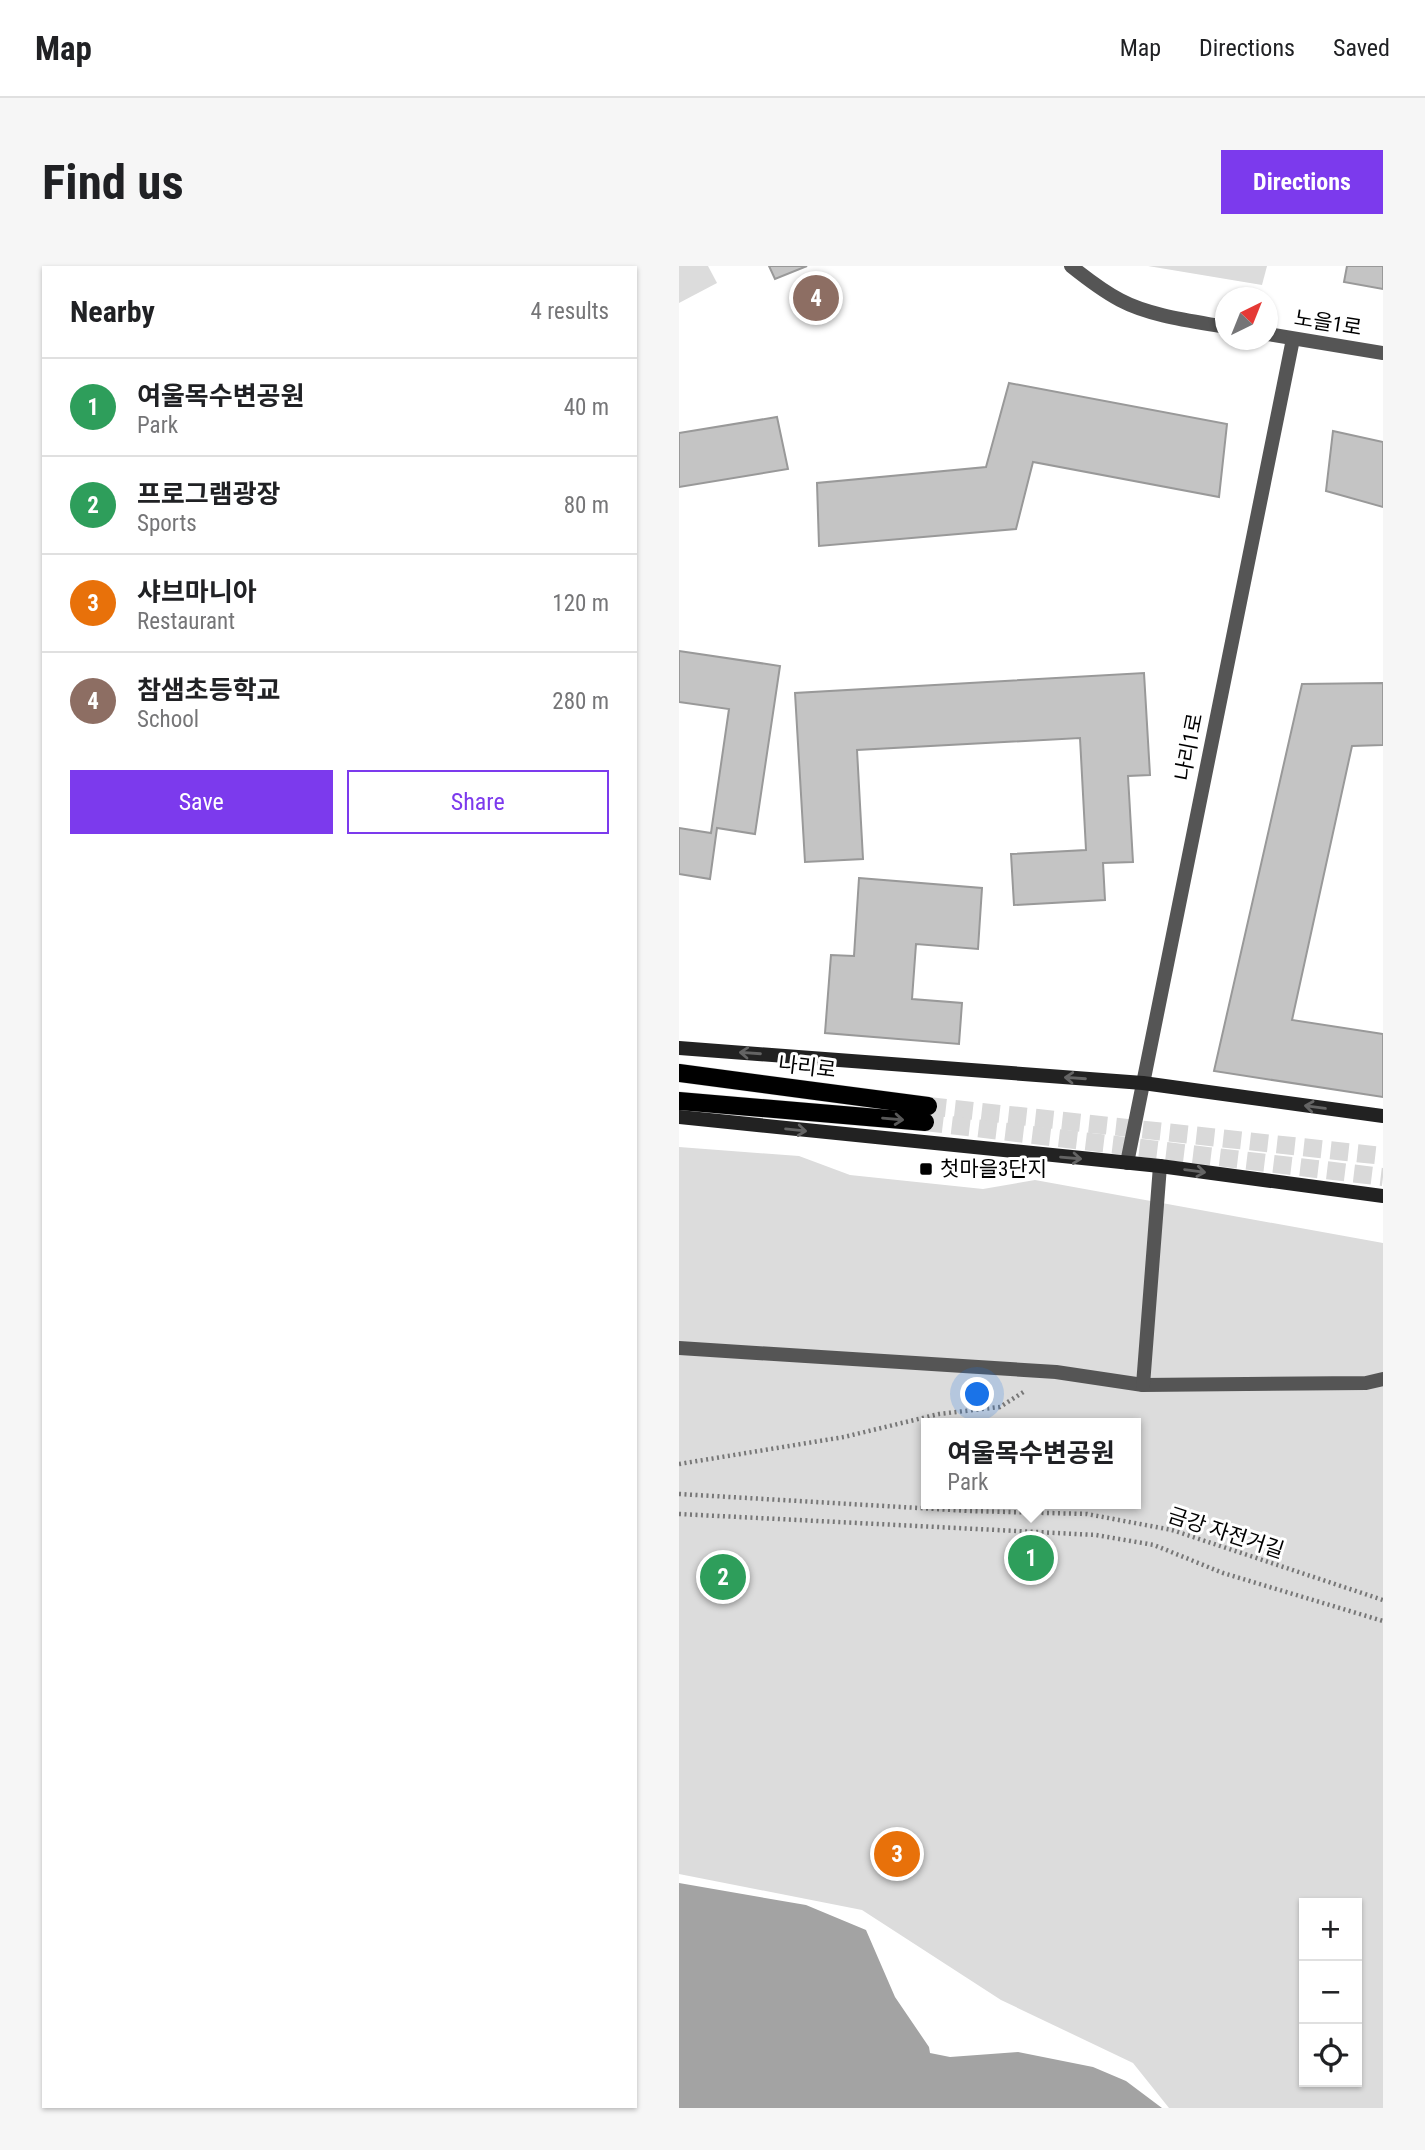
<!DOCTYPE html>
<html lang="en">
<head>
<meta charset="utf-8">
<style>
	:root { --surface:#fff; --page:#f6f6f6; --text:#202124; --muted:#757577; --line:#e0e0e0; --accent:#7c3aed }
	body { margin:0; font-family:"Roboto Condensed","Noto Sans KR",sans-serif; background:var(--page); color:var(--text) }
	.controls { position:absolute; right:21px; bottom:21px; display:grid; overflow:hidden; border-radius:0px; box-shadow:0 2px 5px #0004 }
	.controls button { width:63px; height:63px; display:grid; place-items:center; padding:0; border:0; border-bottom:2px solid var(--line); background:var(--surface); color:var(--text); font:35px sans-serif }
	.compass { position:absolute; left:536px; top:21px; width:63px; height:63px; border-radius:50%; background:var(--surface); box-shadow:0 2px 5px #0004; rotate:43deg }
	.you { position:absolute; left:299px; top:1129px; width:24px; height:24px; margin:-18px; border:5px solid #fff; border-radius:50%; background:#1a73e8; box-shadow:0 0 0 10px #1a73e833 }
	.badge { display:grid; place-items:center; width:46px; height:46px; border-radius:50%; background:var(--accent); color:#fff; font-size:23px; font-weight:700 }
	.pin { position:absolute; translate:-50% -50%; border:4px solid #fff; box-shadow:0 2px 7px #0006 }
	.popup { position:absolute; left:242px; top:1152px; width:220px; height:91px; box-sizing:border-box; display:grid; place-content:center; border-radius:0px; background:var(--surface); filter:drop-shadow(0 2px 5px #0005); font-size:23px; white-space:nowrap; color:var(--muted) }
	.popup b { font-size:26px; color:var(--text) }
	.popup::after { content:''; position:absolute; left:50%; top:100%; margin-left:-14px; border:14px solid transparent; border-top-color:var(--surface) }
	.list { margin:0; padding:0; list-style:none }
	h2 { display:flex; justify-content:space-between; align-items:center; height:91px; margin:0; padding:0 28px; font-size:30px }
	h2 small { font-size:23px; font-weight:400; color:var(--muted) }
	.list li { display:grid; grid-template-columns:46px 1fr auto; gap:21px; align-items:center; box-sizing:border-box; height:98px; padding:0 28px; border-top:2px solid var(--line) }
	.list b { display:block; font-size:26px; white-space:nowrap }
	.list p { margin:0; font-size:23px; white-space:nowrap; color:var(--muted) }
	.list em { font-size:23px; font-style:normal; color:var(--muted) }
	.actions { display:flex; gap:14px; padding:21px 28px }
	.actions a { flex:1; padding:16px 0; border:2px solid var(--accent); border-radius:0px; text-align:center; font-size:24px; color:var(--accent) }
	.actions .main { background:var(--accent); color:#fff }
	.icon { flex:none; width:38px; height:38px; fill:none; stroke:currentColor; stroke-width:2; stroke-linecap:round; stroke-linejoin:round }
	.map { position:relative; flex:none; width:704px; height:1842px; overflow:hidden; border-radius:0px }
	header { display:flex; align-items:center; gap:42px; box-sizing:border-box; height:98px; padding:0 35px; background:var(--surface); border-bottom:2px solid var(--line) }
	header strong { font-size:33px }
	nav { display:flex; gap:38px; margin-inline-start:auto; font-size:24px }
	.intro { display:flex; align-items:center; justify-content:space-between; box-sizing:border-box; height:168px; padding:0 42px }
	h1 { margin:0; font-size:49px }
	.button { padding:18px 32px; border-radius:0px; background:var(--accent); color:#fff; font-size:24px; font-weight:700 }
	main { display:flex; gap:42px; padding:0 42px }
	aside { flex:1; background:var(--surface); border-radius:0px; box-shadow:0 2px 5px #0004 }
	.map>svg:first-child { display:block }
	.green { fill:#dcdcdc; fill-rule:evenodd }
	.water { fill:#a3a3a3 }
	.building { fill:#c4c4c4; stroke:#999; stroke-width:2 }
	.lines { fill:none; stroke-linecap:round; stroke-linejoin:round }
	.primary-tunnel { stroke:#d9d9d9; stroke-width:18; stroke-dasharray:18 9; stroke-linecap:butt }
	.primary-casing { stroke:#dbdbdb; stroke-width:19 }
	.path { stroke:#777; stroke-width:4.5; stroke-dasharray:2 3.5; stroke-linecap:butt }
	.lane { stroke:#555; stroke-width:14 }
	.street { stroke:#555; stroke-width:14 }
	.secondary { stroke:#222; stroke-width:14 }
	.primary { stroke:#000; stroke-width:18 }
	.oneway { stroke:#646464 }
	.oneway2 { stroke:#595959 }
	.poi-dot { fill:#000; stroke:#fff; stroke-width:2.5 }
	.labels { text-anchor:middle; stroke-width:6; stroke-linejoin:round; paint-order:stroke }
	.street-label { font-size:21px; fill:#000; stroke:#fff }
	.poi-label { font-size:21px; fill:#000; stroke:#fff; text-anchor:start }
</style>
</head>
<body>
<header>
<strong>Map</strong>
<nav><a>Map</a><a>Directions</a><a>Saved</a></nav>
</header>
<div class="intro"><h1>Find us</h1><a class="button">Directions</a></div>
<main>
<aside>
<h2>Nearby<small>4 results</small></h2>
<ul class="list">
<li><span class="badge" style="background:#2e9e5b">1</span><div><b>여울목수변공원</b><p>Park</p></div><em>40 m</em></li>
<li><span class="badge" style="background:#2e9e5b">2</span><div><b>프로그램광장</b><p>Sports</p></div><em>80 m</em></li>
<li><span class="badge" style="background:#e8710a">3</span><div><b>샤브마니아</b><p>Restaurant</p></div><em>120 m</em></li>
<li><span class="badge" style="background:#8d6e63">4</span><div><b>참샘초등학교</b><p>School</p></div><em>280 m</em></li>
</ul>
<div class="actions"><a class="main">Save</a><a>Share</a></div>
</aside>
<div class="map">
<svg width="704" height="1842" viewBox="0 0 704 1842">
	<rect width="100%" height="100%" fill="#fff"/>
	<g class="green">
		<path d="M0,0H29L38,17L0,37Z"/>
		<path d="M469,0H588L583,19Z"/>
		<path d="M0,881L120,890L171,909L304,923L356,914L704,977V1842H490L454,1797L322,1734L183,1644L0,1608ZM247,1157H457V1238H247ZM625,1637H678V1816H625Z"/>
	</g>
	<path class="water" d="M0,1617L127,1639L187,1664L216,1731L250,1781L251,1787L271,1791L339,1786L414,1801L447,1815L483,1842H0Z"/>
	<g class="building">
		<path d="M90,0H128L96,13Z"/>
		<path d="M668,0H704V23L665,16Z"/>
		<path d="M330,117L548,158L540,231L354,196L337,263L140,280L138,217L307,201Z"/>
		<path d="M98,151L109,203L0,221V167Z"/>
		<path d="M654,165L704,176V241L647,225Z"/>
		<path d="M0,385L101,400L76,568L38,562L31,613L0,608V562L32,567L50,443L0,436Z"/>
		<path d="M465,407L471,509L449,510L454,596L424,597L426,634L335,639L332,588L407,584L401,472L178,484L184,593L126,596L116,427Z"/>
		<path d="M704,417V479L673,480L613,754L704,768V831L535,805L623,418Z"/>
		<path d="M180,612L303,622L299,683L237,678L233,733L283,737L280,778L146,767L152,689L175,690Z"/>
	</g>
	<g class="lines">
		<g class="primary-tunnel">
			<path d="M249,840L704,890"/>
			<path d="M246,856L704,911"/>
		</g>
		<g class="primary-casing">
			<g id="primary">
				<path d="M0,807L249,840"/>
				<path d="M0,835L246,856"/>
			</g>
		</g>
		<g class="path">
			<path d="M0,1198L165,1171L260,1148L321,1141L346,1125"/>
			<path d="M0,1228L291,1245L408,1248L493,1264L704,1334"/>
			<path d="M0,1248L417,1269L475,1279L544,1307L704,1355"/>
		</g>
		<g class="lane">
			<path d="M0,1082L377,1106L464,1119L687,1117L704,1113"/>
			<path d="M464,1119L481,900"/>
		</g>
		<g class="street">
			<path d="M392,0C407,12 424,25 441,34C471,50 513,55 547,61"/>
			<path d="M589,68L704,87"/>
			<path d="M448,897L614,73"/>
		</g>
		<g class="secondary">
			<path d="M0,782L464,817L704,850"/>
			<path d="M0,851L481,900L704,930"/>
		</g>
		<use href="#primary" class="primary"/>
	</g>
	<defs><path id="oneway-shaft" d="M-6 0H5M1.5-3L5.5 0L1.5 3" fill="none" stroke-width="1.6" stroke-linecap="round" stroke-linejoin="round" transform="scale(1.75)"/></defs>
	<g class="oneway">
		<use href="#oneway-shaft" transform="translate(71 787) rotate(-176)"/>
		<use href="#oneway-shaft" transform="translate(396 812) rotate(-176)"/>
		<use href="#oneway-shaft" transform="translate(636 841) rotate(-172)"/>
		<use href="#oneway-shaft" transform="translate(117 864) rotate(6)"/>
		<use href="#oneway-shaft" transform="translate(392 892) rotate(5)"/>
		<use href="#oneway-shaft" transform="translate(516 905) rotate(8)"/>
	</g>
	<use class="oneway2" href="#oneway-shaft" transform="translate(214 853) rotate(5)"/>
	<rect class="poi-dot" x="240" y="896" width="14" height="14" rx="3.5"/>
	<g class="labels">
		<g class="street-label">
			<text transform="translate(649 57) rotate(9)" y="7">노을1로</text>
			<text transform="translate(510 481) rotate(-79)" y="7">나리1로</text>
			<text transform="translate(128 801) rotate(7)" y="7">나리로</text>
			<text transform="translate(547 1267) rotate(18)" y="7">금강 자전거길</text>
		</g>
		<g class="poi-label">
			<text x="261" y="910">첫마을3단지</text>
		</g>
	</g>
</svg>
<div class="controls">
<button>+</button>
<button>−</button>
<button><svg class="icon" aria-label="locate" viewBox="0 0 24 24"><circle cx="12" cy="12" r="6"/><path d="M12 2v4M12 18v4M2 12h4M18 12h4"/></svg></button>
</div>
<svg class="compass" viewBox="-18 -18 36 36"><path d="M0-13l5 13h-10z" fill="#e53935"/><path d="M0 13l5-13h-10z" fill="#757577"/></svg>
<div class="you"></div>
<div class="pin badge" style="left:352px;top:1292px;background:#2e9e5b">1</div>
<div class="popup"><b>여울목수변공원</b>Park</div>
<div class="pin badge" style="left:44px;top:1311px;background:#2e9e5b">2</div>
<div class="pin badge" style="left:218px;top:1588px;background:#e8710a">3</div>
<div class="pin badge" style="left:137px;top:32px;background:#8d6e63">4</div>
</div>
</main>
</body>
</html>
